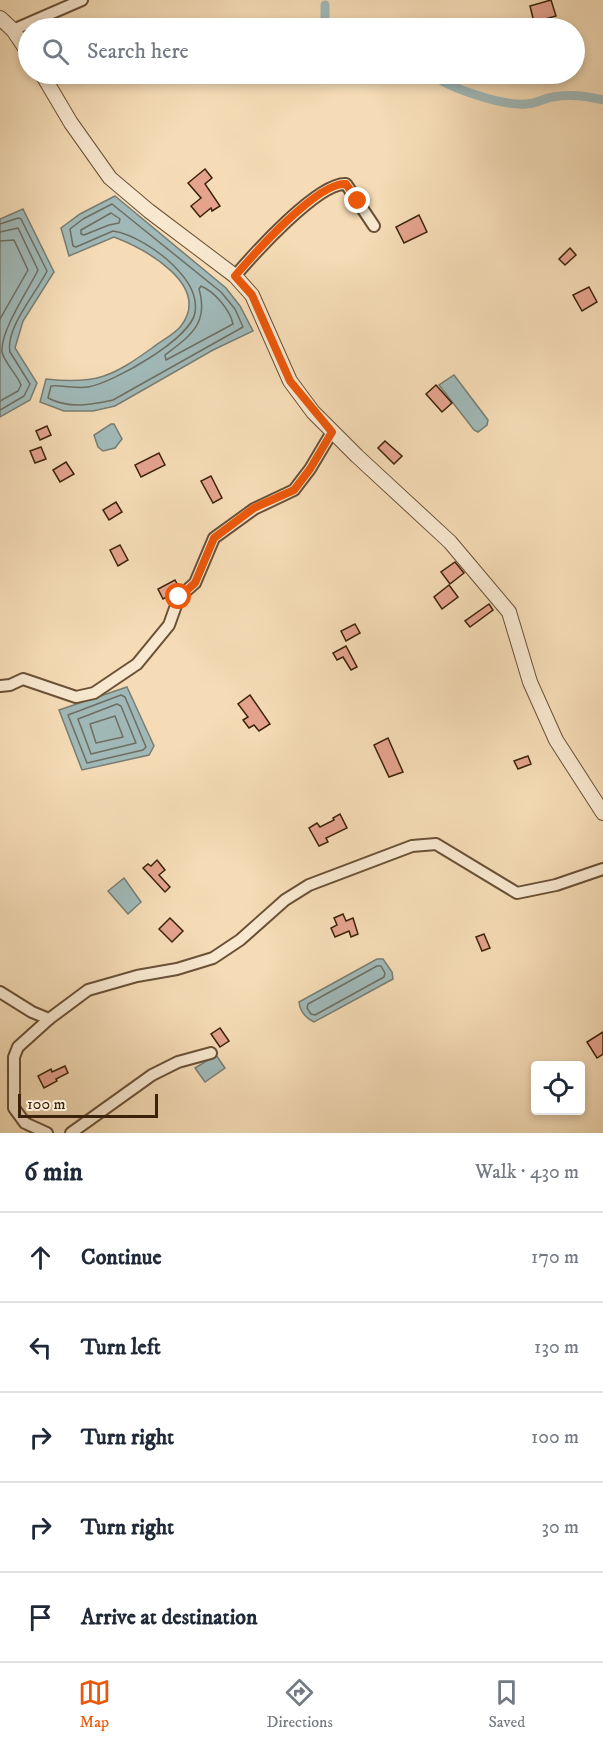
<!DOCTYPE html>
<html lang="en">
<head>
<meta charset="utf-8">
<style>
	:root { --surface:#fff; --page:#f6f6f7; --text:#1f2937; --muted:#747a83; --line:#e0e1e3; --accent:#ea580c }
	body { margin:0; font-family:"IM FELL DW Pica",serif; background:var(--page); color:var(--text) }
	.controls { position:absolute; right:18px; bottom:18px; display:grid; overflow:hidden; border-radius:6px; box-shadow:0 3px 9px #0003 }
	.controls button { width:54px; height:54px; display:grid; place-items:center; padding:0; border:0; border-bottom:2px solid var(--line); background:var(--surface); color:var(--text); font:30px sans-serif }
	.scale { position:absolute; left:18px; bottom:15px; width:140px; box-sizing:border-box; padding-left:6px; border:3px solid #3b230b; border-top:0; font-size:16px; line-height:21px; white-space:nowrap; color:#3b230b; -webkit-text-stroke:4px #f8e8d0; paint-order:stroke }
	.stop { position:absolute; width:18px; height:18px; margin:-14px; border:4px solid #ea580c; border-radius:50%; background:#fff }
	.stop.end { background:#ea580c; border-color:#fff; box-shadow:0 2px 6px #0008 }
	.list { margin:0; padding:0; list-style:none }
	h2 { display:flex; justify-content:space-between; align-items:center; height:78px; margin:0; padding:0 24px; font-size:26px }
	h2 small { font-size:20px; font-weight:400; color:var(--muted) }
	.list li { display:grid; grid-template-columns:39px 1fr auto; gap:18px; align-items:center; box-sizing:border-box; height:90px; padding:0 24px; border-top:2px solid var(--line) }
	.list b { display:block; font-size:22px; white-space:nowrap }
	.list em { font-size:20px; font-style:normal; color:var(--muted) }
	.icon { flex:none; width:33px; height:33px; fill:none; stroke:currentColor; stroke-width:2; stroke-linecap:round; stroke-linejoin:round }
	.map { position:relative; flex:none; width:603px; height:1133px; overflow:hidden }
	.search { position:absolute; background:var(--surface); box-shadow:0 3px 9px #0003; left:18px; right:18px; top:18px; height:66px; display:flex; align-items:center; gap:15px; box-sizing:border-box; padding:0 21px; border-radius:33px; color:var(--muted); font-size:22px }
	.sheet { height:528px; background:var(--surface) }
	nav { display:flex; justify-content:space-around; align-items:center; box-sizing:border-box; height:84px; border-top:2px solid var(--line); background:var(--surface); font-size:16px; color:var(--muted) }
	nav a { display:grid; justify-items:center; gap:3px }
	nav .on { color:var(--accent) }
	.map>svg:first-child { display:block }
	.water { fill:#a0b9b8; stroke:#787d73; stroke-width:1.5 }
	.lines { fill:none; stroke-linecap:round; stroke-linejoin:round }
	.shore { stroke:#6e6e62; stroke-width:1.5 }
	.canal { stroke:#a0b9b8; stroke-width:9 }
	.building { fill:#e5a38d; stroke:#3b230b; stroke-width:1.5 }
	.minor-casing { stroke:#6a5136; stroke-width:14 }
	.tertiary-casing { stroke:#6a5136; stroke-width:16 }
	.minor { stroke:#f8e8d0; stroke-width:10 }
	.tertiary { stroke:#f8e8d0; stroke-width:14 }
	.route { stroke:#ea580c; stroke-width:8 }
</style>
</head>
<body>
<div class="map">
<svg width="603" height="1133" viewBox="0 0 603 1133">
	<rect width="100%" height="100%" fill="#f5dcb6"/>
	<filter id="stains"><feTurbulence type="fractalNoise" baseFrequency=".00333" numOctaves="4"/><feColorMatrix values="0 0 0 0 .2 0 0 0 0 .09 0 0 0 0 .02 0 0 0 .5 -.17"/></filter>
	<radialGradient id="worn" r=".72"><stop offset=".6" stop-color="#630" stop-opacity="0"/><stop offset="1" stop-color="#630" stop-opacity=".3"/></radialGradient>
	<g class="water">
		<path d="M115,196L226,288L240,306L253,331L213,350L115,406L93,411H64L40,402L46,379C96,385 113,376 152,348C161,341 175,334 181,326C212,285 145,249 114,237L69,256L61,228L80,214Z"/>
		<path d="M23,209L54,272L23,321L15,348L37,383L30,400L0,417V219Z"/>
		<path d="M454,375L488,420L487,425L478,432L474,430L439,385Z"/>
		<path d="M111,424H114L122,439L115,448L103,451L98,447L94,435Z"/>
		<path d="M127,687L154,746L149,755L82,770L59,710Z"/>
		<path d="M124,878L141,902L128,914L108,891Z"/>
		<path d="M377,959H383L392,972L393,979L314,1022C306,1018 300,1012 299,1002Z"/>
		<path d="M216,1055L225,1068L205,1082L195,1068Z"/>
	</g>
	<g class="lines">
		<g class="shore">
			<path d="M112,204L221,292L235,309L243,327L113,400C91,405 69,409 48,398L51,386C63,385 76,389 88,387C113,383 190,339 195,313C198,293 186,278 173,265C159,251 133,234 113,231L76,247L73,246L70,229L83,219Z"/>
			<path d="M111,213L120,219L119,223L109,225L84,235L81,234V230Z"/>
			<path d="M0,224L18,218L21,219L47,271C37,292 5,328 10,352L30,384L24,396L0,410"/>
			<path d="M0,232L18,228L38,270C29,289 0,331 2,352C5,364 17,374 21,385L18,391L0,401"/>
			<path d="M0,241L14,240L28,270L0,319"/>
			<path d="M201,286C215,292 230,310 233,324L166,360L165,355C190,336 209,324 199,289Z"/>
			<path d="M121,695L125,697L146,747L143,750L87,763L68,715Z"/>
			<path d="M117,704L121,706L136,743L91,754L78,719Z"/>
			<path d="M115,716L123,737L96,743L90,724Z"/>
			<path d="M377,966H381L385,973L384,977L315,1015L311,1014L307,1008L308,1004Z"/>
		</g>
		<g class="canal">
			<path d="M325,5V28"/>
			<path d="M337,74L339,78L370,74"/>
			<path d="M431,74C449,88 502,106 526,104C535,104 544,98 553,97C569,94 587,96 603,100"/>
		</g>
	</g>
	<g class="building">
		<path d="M551,0L556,16L534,22L530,6Z"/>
		<path d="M296,19L301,28H276Z"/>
		<path d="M205,169L212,178L205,184L220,206L212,211L211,208L200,217L191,206L201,198L188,183Z"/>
		<path d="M419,215L427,232L404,243L396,227Z"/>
		<path d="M570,248L576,255L565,265L559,259Z"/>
		<path d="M589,287L597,302L582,311L573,295Z"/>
		<path d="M436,385L452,403L442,412L426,394Z"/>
		<path d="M47,426L51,435L40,440L36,431Z"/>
		<path d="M385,441L402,456L394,464L378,448Z"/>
		<path d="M41,447L46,459L35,463L30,451Z"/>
		<path d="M159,453L165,465L141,477L135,465Z"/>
		<path d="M66,462L74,474L60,482L53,470Z"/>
		<path d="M211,476L222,498L213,503L201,481Z"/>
		<path d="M116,502L122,512L109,520L103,510Z"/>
		<path d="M120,545L128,560L118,566L110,550Z"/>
		<path d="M455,562L464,573L450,584L441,572Z"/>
		<path d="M175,580L179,587L172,594L163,599L158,589Z"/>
		<path d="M449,585L458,597L442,609L434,597Z"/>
		<path d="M489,604L493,610L470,627L465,621Z"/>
		<path d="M355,624L360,633L346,641L341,631Z"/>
		<path d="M346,646L357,667L351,670L343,657L337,660L333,653Z"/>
		<path d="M250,695L270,724L259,731L254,725L249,728L243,720L248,717L238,704Z"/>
		<path d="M388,738L403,772L389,777L374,745Z"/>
		<path d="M528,756L531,764L518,769L514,761Z"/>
		<path d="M340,814L347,828L326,838L328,842L319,846L309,828L317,823L320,827L334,820L333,818Z"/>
		<path d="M157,860L165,870L159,875L170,887L165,892L143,868L148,864L151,866Z"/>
		<path d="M343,914L346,921L353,918L358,934L351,937L349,931L335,937L331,928L337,925L334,918Z"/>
		<path d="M170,918L183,931L172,942L159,929Z"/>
		<path d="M484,934L490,948L482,951L476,937Z"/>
		<path d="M220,1028L229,1041L220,1047L211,1034Z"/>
		<path d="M603,1032V1054L597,1058L587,1042Z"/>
		<path d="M65,1066L68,1073L56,1079L57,1081L44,1088L38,1076L51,1069L52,1072Z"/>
	</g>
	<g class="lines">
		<g class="minor-casing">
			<g id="minor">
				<path d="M13,30L82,0"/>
				<path d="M235,276C253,255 318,182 346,184L374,226"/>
				<path d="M0,686L10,685L23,679L76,697L94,693L137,664L169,625L179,597L195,583L214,538L254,509L294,490L310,469L332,432"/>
				<path d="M0,992L32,1012L49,1019L88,990L137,976L177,969L213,958L240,940L285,900L309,885L412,846L436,844L517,893L556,885L603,869"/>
				<path d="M47,1133L25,1123L14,1108V1057L18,1047L49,1019"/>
				<path d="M71,1133L152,1075L178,1062L211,1053"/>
			</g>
		</g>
		<g class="tertiary-casing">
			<g id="tertiary">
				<path d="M0,18L13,30L28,52"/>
				<path d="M42,74L71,123L110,178L149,211L235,276L252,295L290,381L313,412L357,456L450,542L509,612L530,682L556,740L603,813"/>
			</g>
		</g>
		<use href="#minor" class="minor"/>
		<use href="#tertiary" class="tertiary"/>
	</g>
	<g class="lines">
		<path class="route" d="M179,597L195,583L214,538L254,508L294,490L310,469L332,432L290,381L252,295L235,276C253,255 318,181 346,184L358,201"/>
	</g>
	<rect width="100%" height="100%" filter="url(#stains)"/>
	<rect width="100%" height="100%" fill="url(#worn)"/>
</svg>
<div class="controls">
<button><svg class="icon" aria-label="locate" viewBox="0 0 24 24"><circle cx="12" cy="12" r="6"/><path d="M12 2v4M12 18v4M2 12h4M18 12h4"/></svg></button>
</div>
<div class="scale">100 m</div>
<div class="stop" style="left:179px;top:597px"></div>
<div class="stop end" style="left:358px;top:201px"></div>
<div class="search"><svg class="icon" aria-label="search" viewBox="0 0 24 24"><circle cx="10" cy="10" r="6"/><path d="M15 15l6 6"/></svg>Search here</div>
</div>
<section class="sheet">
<h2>6 min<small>Walk · 430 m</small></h2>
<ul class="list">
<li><svg class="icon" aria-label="ahead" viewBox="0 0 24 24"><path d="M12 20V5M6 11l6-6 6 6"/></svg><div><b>Continue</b></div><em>170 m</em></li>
<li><svg class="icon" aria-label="left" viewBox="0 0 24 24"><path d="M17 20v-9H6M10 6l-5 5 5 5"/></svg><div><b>Turn left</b></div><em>130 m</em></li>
<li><svg class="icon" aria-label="right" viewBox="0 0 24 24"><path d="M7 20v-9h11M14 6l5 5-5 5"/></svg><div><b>Turn right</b></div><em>100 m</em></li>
<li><svg class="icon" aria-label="right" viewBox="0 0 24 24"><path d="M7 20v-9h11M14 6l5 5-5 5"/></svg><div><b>Turn right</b></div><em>30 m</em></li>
<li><svg class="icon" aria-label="arrive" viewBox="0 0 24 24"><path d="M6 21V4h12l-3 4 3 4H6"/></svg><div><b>Arrive at destination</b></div></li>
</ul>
</section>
<nav>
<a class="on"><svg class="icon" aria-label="map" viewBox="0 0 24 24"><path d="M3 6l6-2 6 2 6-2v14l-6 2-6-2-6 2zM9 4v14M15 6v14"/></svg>Map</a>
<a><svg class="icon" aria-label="directions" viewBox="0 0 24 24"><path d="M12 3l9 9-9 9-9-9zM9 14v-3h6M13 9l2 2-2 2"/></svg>Directions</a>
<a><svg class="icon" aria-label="saved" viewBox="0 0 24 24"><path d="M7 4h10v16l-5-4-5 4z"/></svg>Saved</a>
</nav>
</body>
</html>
